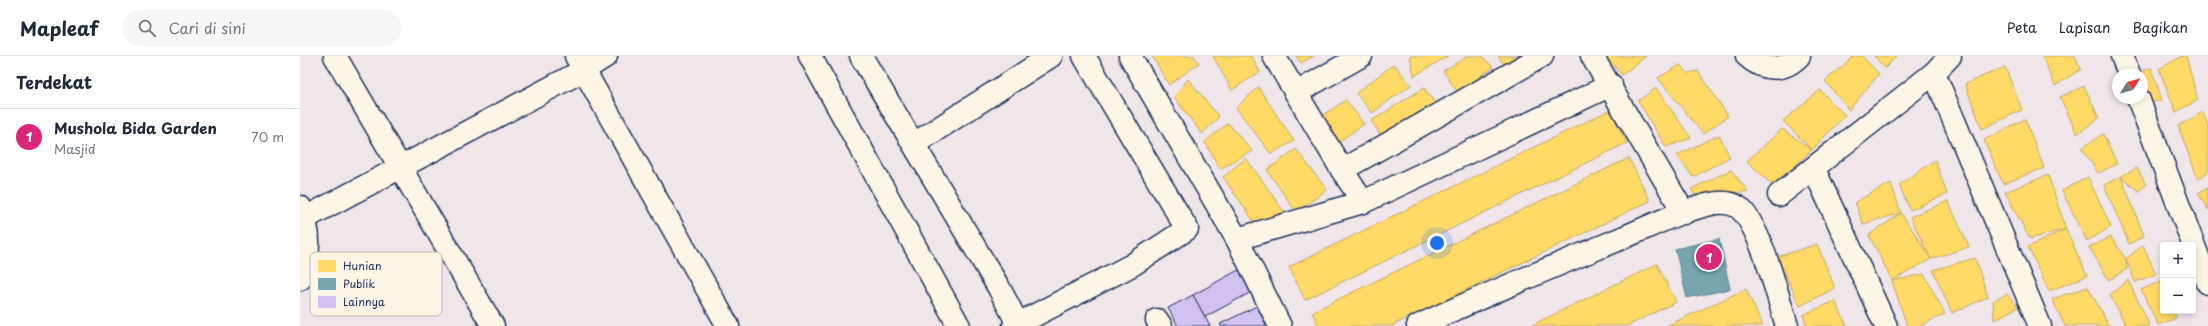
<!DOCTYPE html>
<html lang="id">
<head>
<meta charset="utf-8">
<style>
	:root { --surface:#fff; --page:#f6f6f7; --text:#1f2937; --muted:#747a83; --line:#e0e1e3; --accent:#db2777 }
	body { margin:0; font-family:"Playpen Sans",sans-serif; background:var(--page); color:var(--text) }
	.controls { position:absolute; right:12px; bottom:12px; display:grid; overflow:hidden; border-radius:4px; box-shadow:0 2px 6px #0003 }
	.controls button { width:36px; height:36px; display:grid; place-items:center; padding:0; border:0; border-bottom:1px solid var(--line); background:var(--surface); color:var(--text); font:20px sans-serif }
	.compass { position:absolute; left:1812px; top:12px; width:36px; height:36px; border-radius:50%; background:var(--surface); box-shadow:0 2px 6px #0003; rotate:53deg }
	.you { position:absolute; left:1137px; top:187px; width:14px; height:14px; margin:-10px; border:3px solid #fff; border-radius:50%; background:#1a73e8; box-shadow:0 0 0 6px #1a73e833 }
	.badge { display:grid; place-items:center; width:26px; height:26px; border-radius:50%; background:var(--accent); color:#fff; font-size:13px; font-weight:700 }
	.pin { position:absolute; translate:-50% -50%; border:2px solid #fff; box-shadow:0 1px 4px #0006 }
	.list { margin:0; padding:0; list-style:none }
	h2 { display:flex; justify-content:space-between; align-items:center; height:52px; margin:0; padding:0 16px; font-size:17px }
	h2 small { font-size:13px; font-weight:400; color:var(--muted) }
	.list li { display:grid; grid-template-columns:26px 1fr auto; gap:12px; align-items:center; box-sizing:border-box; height:56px; padding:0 16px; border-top:1px solid var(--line) }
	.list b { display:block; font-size:15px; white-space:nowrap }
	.list p { margin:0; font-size:13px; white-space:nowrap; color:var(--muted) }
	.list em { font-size:13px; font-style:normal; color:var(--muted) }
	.icon { flex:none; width:22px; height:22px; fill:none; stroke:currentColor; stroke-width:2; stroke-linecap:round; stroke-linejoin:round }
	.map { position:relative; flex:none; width:1908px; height:270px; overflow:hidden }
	header { display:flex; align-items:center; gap:24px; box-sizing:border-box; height:56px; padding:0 20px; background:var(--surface); border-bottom:1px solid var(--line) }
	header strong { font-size:19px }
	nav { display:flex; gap:22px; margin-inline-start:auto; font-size:14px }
	.search { width:280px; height:36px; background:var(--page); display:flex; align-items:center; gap:10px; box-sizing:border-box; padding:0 14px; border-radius:22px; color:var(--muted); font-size:15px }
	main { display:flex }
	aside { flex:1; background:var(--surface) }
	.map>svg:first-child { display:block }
	.homes { fill:#ffd966; stroke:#bba664 }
	.public { fill:#76a5af; stroke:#5b8297 }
	.building { fill:#d3c1f2; stroke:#1b2f5e }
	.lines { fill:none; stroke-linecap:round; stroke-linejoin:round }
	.street-casing { stroke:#1b2f5e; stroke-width:25 }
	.street { stroke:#fcf5e5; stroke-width:22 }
	.key { fill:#fcf5e5; stroke:#b8babc; stroke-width:1 }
	.key-label { font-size:11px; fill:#1b2f5e }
</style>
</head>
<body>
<header>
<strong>Mapleaf</strong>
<div class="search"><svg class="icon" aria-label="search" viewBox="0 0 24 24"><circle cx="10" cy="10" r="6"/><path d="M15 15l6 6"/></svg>Cari di sini</div>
<nav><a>Peta</a><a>Lapisan</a><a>Bagikan</a></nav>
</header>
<main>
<aside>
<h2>Terdekat<small></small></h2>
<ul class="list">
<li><span class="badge">1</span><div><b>Mushola Bida Garden</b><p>Masjid</p></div><em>70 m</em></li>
</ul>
</aside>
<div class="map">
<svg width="1908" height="270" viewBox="0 0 1908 270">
	<rect width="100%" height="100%" fill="#f0e5e9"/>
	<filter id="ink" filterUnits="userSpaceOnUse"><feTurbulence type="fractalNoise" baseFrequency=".025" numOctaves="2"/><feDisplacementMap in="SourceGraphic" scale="8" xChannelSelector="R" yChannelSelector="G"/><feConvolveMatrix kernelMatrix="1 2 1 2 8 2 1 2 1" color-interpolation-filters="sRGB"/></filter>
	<g filter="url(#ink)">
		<g class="homes">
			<path d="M852,0H894L899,7L869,29Z"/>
			<path d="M913,0H951L960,16L932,34Z"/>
			<path d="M996,0H1014L1001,7Z"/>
			<path d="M1110,0H1148L1114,20Z"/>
			<path d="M1168,0H1182L1193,11L1158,37L1143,15Z"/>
			<path d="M1198,0H1221L1205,10Z"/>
			<path d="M1305,0H1346L1322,19Z"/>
			<path d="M1554,0H1562L1579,18L1549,54L1525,25Z"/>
			<path d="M1574,0H1597L1585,12Z"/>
			<path d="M1742,0H1775L1781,13L1755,30Z"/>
			<path d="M1882,0H1886L1898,44L1876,56L1859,13Z"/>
			<path d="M1094,8L1111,29L1072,57L1056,37Z"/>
			<path d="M1380,9L1388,17L1398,15L1428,60L1403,78L1358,22Z"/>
			<path d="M1705,11L1722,54L1682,73L1665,28Z"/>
			<path d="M1851,12L1862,44L1849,47L1842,26V18L1839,16Z"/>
			<path d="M888,23L919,61L902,78L874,41Z"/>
			<path d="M1784,30L1799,62L1777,78L1760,41Z"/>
			<path d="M958,31L994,85L971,98L936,52Z"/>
			<path d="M1124,32L1137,50L1083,82L1071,65Z"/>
			<path d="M1356,32L1391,82L1366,91L1338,45Z"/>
			<path d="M1520,34L1545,59L1512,94L1483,65Z"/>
			<path d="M1046,44L1064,68L1037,87L1023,59Z"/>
			<path d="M1310,54L1327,87L1005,244L989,211Z"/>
			<path d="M1903,56L1908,70V116L1898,123L1878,70Z"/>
			<path d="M1725,63L1744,112L1703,128L1684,84Z"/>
			<path d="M928,67L952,95L920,113L905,86Z"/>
			<path d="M1482,73L1512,94L1473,130L1447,105Z"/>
			<path d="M1803,78L1817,108L1798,117L1782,92Z"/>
			<path d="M1419,79L1430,101L1393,121L1377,99Z"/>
			<path d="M996,93L1027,134L996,156L967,114Z"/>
			<path d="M946,102L985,157L960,174L923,121Z"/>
			<path d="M1329,102L1350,145L1091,270H1019L1012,256Z"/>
			<path d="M1635,104L1647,138L1610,154L1599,129Z"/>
			<path d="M1837,112L1846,129L1838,135L1821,120Z"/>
			<path d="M1431,114L1448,135L1399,144L1391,133Z"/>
			<path d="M1748,119L1766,173L1730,183L1705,136Z"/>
			<path d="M1821,120L1844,180L1829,188L1804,129Z"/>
			<path d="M1788,121L1811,171L1787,185L1762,135Z"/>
			<path d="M1591,127L1601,157L1563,168L1555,146Z"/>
			<path d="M1908,131V154L1898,137Z"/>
			<path d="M1648,145L1669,191L1631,203L1610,161Z"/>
			<path d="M1601,157L1631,203L1592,225L1569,179Z"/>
			<path d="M1766,173L1787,220L1749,235L1728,191Z"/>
			<path d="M1811,181L1826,203L1827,213L1809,224L1789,191Z"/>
			<path d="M1517,188L1535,232L1500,250L1477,201Z"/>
			<path d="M1843,189L1856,218L1835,226L1826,203Z"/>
			<path d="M1675,202L1688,241L1652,257L1633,214Z"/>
			<path d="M1357,208L1376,246L1327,270H1230Z"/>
			<path d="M1624,218L1645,258L1620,270H1607L1592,225Z"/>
			<path d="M1828,224L1850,270H1826L1810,239Z"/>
			<path d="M1861,225L1863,230V255H1874L1876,262L1858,269L1841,234Z"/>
			<path d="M1788,231L1809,270H1765L1752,243Z"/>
			<path d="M1446,233L1463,270H1366Z"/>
			<path d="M1707,238L1718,251L1694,264L1693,245Z"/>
			<path d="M1535,245L1547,270H1507L1503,259Z"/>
		</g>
		<path class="public" d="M1419,183L1430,233L1387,242L1375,193Z"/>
		<g class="building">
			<path d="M944,211L955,234L905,261L893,239Z"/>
			<path d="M893,239L905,261L910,270H878L868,252Z"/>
			<path d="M965,246L977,270H921L920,268Z"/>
		</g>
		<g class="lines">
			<g class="street-casing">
				<g id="street">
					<path d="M35,0L193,270"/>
					<path d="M276,0L428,270"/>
					<path d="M510,0L659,270"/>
					<path d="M561,0L699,232L718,268"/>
					<path d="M830,0L937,183L980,270"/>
					<path d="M974,0L1042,114L1063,146L1311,29"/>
					<path d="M1292,0L1384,157"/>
					<path d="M1447,0C1463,15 1484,16 1499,0"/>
					<path d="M1822,0L1829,18"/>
					<path d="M1634,17L1740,270"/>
					<path d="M996,37L1061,0"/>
					<path d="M1838,42L1908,227"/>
					<path d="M614,88L751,0"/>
					<path d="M1514,113L1586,270"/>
					<path d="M1042,114L1242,0"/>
					<path d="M1479,139L1634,17L1650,0"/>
					<path d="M0,151C11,175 10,200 0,223"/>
					<path d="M5,162L284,14L306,0"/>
					<path d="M937,183L1063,146"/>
					<path d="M857,264L861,270"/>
					<path d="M714,270L832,209L887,173L784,0"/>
					<path d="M1118,270C1183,240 1249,212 1315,185C1347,172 1379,155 1411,148C1420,146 1430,146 1438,151C1460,167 1478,242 1487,270"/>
				</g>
			</g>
			<use href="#street" class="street"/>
		</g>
	</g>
	<rect x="10" y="196" width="132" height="64" rx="6" class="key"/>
	<rect x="18" y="204" width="18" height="12" fill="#ffd966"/>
	<rect x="18" y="222" width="18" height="12" fill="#76a5af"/>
	<rect x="18" y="240" width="18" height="12" fill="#d3c1f2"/>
	<g class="key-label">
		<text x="43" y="214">Hunian</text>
		<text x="43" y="232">Publik</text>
		<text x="43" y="250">Lainnya</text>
	</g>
</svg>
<div class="controls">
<button>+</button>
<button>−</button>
</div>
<svg class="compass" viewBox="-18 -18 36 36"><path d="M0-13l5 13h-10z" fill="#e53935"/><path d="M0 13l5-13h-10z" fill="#747a83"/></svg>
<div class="you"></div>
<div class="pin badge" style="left:1409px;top:201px">1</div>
</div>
</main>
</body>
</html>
